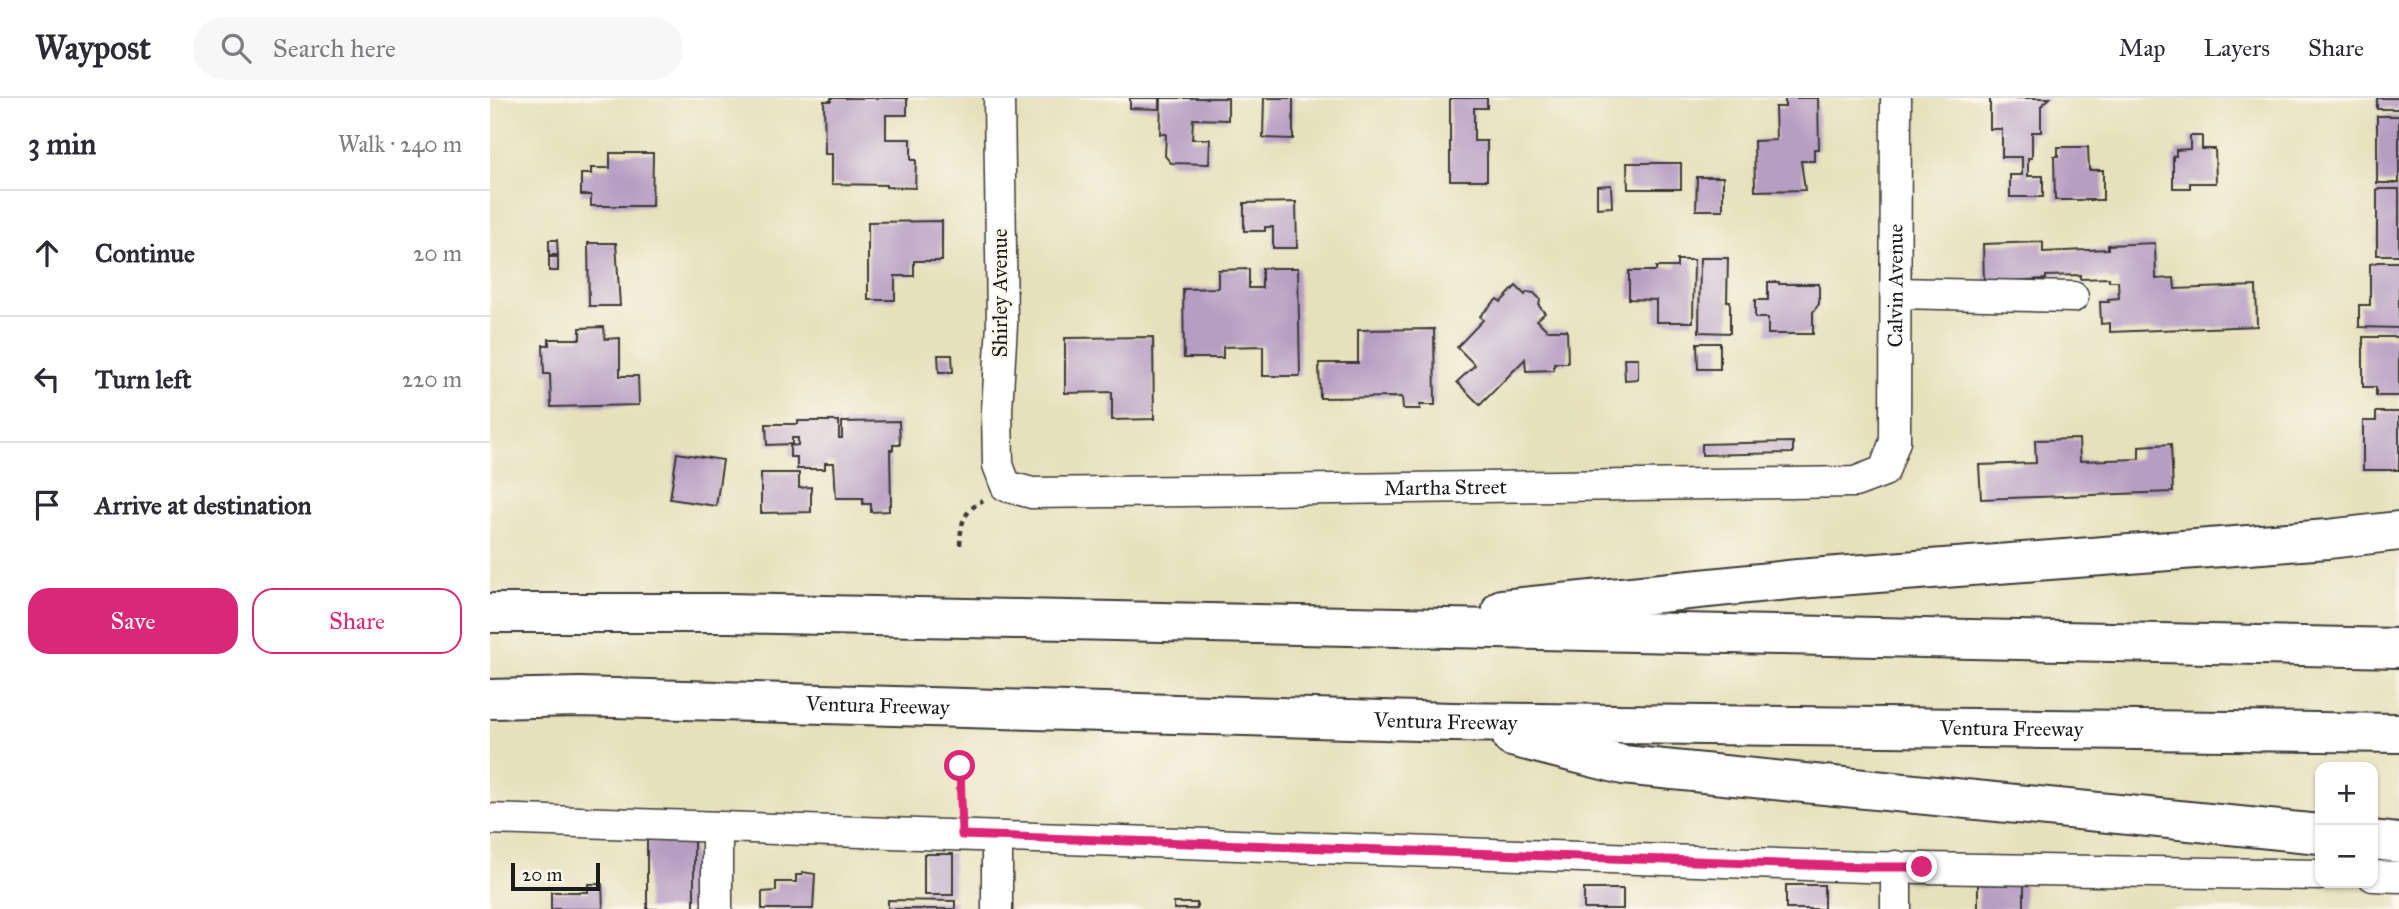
<!DOCTYPE html>
<html lang="en">
<head>
<meta charset="utf-8">
<style>
	:root { --surface:#fff; --page:#f7f7f7; --text:#2b2b33; --muted:#7c7c81; --line:#e1e1e2; --accent:#db2777 }
	body { margin:0; font-family:"IM FELL Great Primer",serif; background:var(--page); color:var(--text) }
	.controls { position:absolute; right:21px; bottom:21px; display:grid; overflow:hidden; border-radius:14px; box-shadow:0 2px 5px #0004 }
	.controls button { width:63px; height:63px; display:grid; place-items:center; padding:0; border:0; border-bottom:2px solid var(--line); background:var(--surface); color:var(--text); font:35px sans-serif }
	.scale { position:absolute; left:21px; bottom:18px; width:89px; box-sizing:border-box; padding-left:7px; border:4px solid #1c1c1c; border-top:0; font-size:19px; line-height:24px; white-space:nowrap; color:#1c1c1c; -webkit-text-stroke:5px #fbf7ec; paint-order:stroke }
	.stop { position:absolute; width:21px; height:21px; margin:-16px; border:5px solid #db2777; border-radius:50%; background:#fff }
	.stop.end { background:#db2777; border-color:#fff; box-shadow:0 2px 7px #0008 }
	.list { margin:0; padding:0; list-style:none }
	h2 { display:flex; justify-content:space-between; align-items:center; height:91px; margin:0; padding:0 28px; font-size:30px }
	h2 small { font-size:23px; font-weight:400; color:var(--muted) }
	.list li { display:grid; grid-template-columns:46px 1fr auto; gap:21px; align-items:center; box-sizing:border-box; height:126px; padding:0 28px; border-top:2px solid var(--line) }
	.list b { display:block; font-size:26px; white-space:nowrap }
	.list em { font-size:23px; font-style:normal; color:var(--muted) }
	.actions { display:flex; gap:14px; padding:21px 28px }
	.actions a { flex:1; padding:16px 0; border:2px solid var(--accent); border-radius:21px; text-align:center; font-size:24px; color:var(--accent) }
	.actions .main { background:var(--accent); color:#fff }
	.icon { flex:none; width:38px; height:38px; fill:none; stroke:currentColor; stroke-width:2; stroke-linecap:round; stroke-linejoin:round }
	.map { position:relative; flex:none; width:1909px; height:811px; overflow:hidden }
	header { display:flex; align-items:center; gap:42px; box-sizing:border-box; height:98px; padding:0 35px; background:var(--surface); border-bottom:2px solid var(--line) }
	header strong { font-size:33px }
	nav { display:flex; gap:38px; margin-inline-start:auto; font-size:24px }
	.search { width:490px; height:63px; background:var(--page); display:flex; align-items:center; gap:18px; box-sizing:border-box; padding:0 24px; border-radius:38px; color:var(--muted); font-size:26px }
	main { display:flex }
	aside { flex:1; background:var(--surface) }
	.map>svg:first-child { display:block }
	.building { fill:#b69dc2 }
	.lines { fill:none; stroke-linecap:round; stroke-linejoin:round }
	.minor-casing { stroke:#3a3934; stroke-width:33 }
	.highway-casing { stroke:#3a3934; stroke-width:42 }
	.path { stroke:#3a3934; stroke-width:4.5; stroke-dasharray:5 5; stroke-linecap:butt }
	.minor { stroke:#fff; stroke-width:30 }
	.highway { stroke:#fff; stroke-width:38 }
	.route { stroke:#db2777; stroke-width:9 }
	.labels { text-anchor:middle; stroke-width:5; stroke-linejoin:round; paint-order:stroke }
	.street-label { font-size:21px; fill:#1c1c1c; stroke:#fbf7ec }
</style>
</head>
<body>
<header>
<strong>Waypost</strong>
<div class="search"><svg class="icon" aria-label="search" viewBox="0 0 24 24"><circle cx="10" cy="10" r="6"/><path d="M15 15l6 6"/></svg>Search here</div>
<nav><a>Map</a><a>Layers</a><a>Share</a></nav>
</header>
<main>
<aside>
<h2>3 min<small>Walk · 240 m</small></h2>
<ul class="list">
<li><svg class="icon" aria-label="ahead" viewBox="0 0 24 24"><path d="M12 20V5M6 11l6-6 6 6"/></svg><div><b>Continue</b></div><em>20 m</em></li>
<li><svg class="icon" aria-label="left" viewBox="0 0 24 24"><path d="M17 20v-9H6M10 6l-5 5 5 5"/></svg><div><b>Turn left</b></div><em>220 m</em></li>
<li><svg class="icon" aria-label="arrive" viewBox="0 0 24 24"><path d="M6 21V4h12l-3 4 3 4H6"/></svg><div><b>Arrive at destination</b></div></li>
</ul>
<div class="actions"><a class="main">Save</a><a>Share</a></div>
</aside>
<div class="map">
<svg width="1909" height="811" viewBox="0 0 1909 811">
	<rect width="100%" height="100%" fill="#fbf7ec"/>
	<filter id="ink" filterUnits="userSpaceOnUse"><feTurbulence type="fractalNoise" baseFrequency=".0143" numOctaves="2"/><feDisplacementMap in="SourceGraphic" scale="14" xChannelSelector="R" yChannelSelector="G"/><feConvolveMatrix kernelMatrix="1 2 1 2 8 2 1 2 1" color-interpolation-filters="sRGB"/></filter>
	<filter id="wash" filterUnits="userSpaceOnUse"><feTurbulence type="fractalNoise" baseFrequency=".00686" numOctaves="4" result="noise"/><feDisplacementMap in="SourceGraphic" scale="28" xChannelSelector="R" yChannelSelector="G"/><feGaussianBlur stdDeviation="1.57" result="paint"/><feColorMatrix in="noise" values="0 0 0 0 0 0 0 0 0 0 0 0 0 0 0 0 0 1.4 0 .05"/><feComposite in="paint" operator="in"/></filter>
	<g filter="url(#wash)">
		<rect width="100%" height="100%" fill="#e6e0bb"/>
		<g id="blocks">
			<g class="building">
				<path d="M341,0H417V17H396V41H421V62H426L425,90L396,89V87L342,86V56H335L334,3H341Z"/>
				<path d="M640,0H669V11L640,10Z"/>
				<path d="M671,0H738V22L703,21L702,41H720L719,66L681,65L675,58L676,36H670Z"/>
				<path d="M774,0H803V41L773,40Z"/>
				<path d="M960,0H997V10H984V43H997V82H960Z"/>
				<path d="M1295,0H1328L1329,51H1324V63H1311L1315,92L1265,93L1264,43L1286,42L1285,9H1295Z"/>
				<path d="M1500,0H1560L1551,8V34H1542V60H1538V78H1553V99H1520V77H1532V59H1512V31H1500Z"/>
				<rect x="1887" y="0" width="22" height="11"/>
				<rect x="1887" y="18" width="22" height="67"/>
				<path d="M1700,38H1712V51H1725L1726,85H1700V90H1683V58H1686V52L1700,51Z"/>
				<path d="M1568,49H1598L1599,72H1613V102H1565L1564,58H1568Z"/>
				<path d="M120,55H163L162,108H101V97H91V76H101V70H120Z"/>
				<path d="M1137,65H1191V91H1138Z"/>
				<path d="M1207,79H1233V112H1206Z"/>
				<path d="M1121,87L1122,109L1107,110V88Z"/>
				<rect x="1887" y="91" width="22" height="66"/>
				<path d="M806,104L807,150H783V129H775V133H754V105Z"/>
				<path d="M452,123V163H424V178H405V202H378V124Z"/>
				<path d="M59,142H67L68,157H59Z"/>
				<path d="M1553,144V154L1618,151V147L1665,145L1666,181L1684,180L1685,191L1766,188L1767,228L1620,234V225L1611,226L1610,204H1619L1618,201L1629,200L1628,183H1619V180L1590,181V177L1556,178V181L1494,184L1493,146Z"/>
				<path d="M98,145H126L130,208H99Z"/>
				<rect x="59" y="159" width="9" height="14"/>
				<path d="M1210,160H1238L1237,203H1240V235L1209,234Z"/>
				<path d="M1187,162H1204L1203,224H1166V202L1139,201V173H1166V169H1187Z"/>
				<path d="M1888,164H1909V230L1869,229V207H1880V166Z"/>
				<path d="M772,170H808L810,278H773V248L733,249V260H694L693,191L728,190V172L759,171V190H772Z"/>
				<path d="M1278,184H1289V186H1329V206L1323,214V236H1278V220H1265V202H1278Z"/>
				<path d="M1026,188L1035,197L1037,194L1044,195L1050,201L1049,208L1055,215L1047,222L1057,232H1077L1078,265H1064V272L1036,273L1035,261L990,307L967,284L985,267L967,249L993,222L990,218L1007,201L1011,204Z"/>
				<path d="M114,229L115,241L130,240V278H148L149,307L61,309L60,276H54L53,247H59V241H90V230Z"/>
				<path d="M944,231L945,307H930V311H913L912,299L830,300L829,265H868V232Z"/>
				<path d="M663,239L664,321L622,322V294L575,295V240Z"/>
				<path d="M1873,239H1909V298H1886V289H1873Z"/>
				<path d="M1207,245H1230V271H1208Z"/>
				<path d="M448,257H462L463,274H449Z"/>
				<path d="M1134,260H1148V281L1135,282Z"/>
				<path d="M1886,314H1909V372H1873V323H1886Z"/>
				<path d="M308,323H349V340H352V324L409,323L410,347H403V352H400L401,407H399V413L381,414V406H373V400H346L344,365H335V371H307V359H300V348L308,347V340H302V346L277,347L276,326H308Z"/>
				<path d="M1589,341L1590,363L1649,361V348L1681,346L1683,394L1491,401L1489,367L1546,365L1545,342Z"/>
				<path d="M1303,344V355L1212,357V346Z"/>
				<path d="M187,355L233,362L226,408L180,401Z"/>
				<path d="M271,375H309V390L321,389V414L271,415Z"/>
				<path d="M204,741V811H157V742Z"/>
				<rect x="434" y="756" width="29" height="41"/>
				<path d="M312,774L325,776L323,811H272V794L286,793V784H306V777H312Z"/>
				<path d="M98,786H112L113,811H61V794H98Z"/>
				<path d="M1488,786L1534,787V811H1488Z"/>
				<rect x="1296" y="787" width="38" height="24"/>
				<rect x="1094" y="791" width="39" height="20"/>
				<path d="M398,802L465,803V811H398Z"/>
				<rect x="684" y="805" width="23" height="6"/>
			</g>
		</g>
	</g>
	<g filter="url(#ink)">
		<use href="#blocks" fill-opacity="0" stroke="#3a3934" stroke-width="2"/>
		<g class="lines">
			<g class="minor-casing">
				<g id="minor">
					<path id="s1" d="M509,0L512,226L507,312L508,367L516,388L542,395L1365,384L1394,373L1405,343L1406,0"/>
					<path d="M1406,195L1583,199"/>
					<path d="M0,721L1375,769L1830,777"/>
					<path d="M227,729V811"/>
					<path d="M507,739V811"/>
					<path d="M1883,778L1909,779"/>
					<path d="M1406,811V768"/>
				</g>
			</g>
			<g class="highway-casing">
				<g id="highway">
					<path d="M1012,511L1308,481L1838,441L1909,433"/>
					<path d="M0,515H239L1909,550"/>
					<path id="s2" d="M0,601L89,599L962,624L1909,635"/>
					<path d="M1022,639L1133,667L1830,736"/>
					<path d="M1883,742L1909,745"/>
				</g>
			</g>
			<g class="path">
				<path d="M470,447C471,425 472,415 493,402"/>
				<path d="M470,668L472,708"/>
			</g>
			<use href="#minor" class="minor"/>
			<use href="#highway" class="highway"/>
		</g>
	</g>
	<g class="lines" filter="url(#ink)">
		<path class="route" d="M470,668L472,737L1375,769H1432"/>
	</g>
	<g class="labels">
		<g class="street-label">
			<text dy="7" stroke="none"><textPath href="#s1" startOffset="1458">Calvin Avenue</textPath></text>
			<text transform="translate(510 195) rotate(-90)" y="7">Shirley Avenue</text>
			<text dy="7" stroke="none"><textPath href="#s1" startOffset="830">Martha Street</textPath></text>
			<text dy="7" stroke="none"><textPath href="#s2" startOffset="388">Ventura Freeway</textPath></text>
			<text dy="7" stroke="none"><textPath href="#s2" startOffset="956">Ventura Freeway</textPath></text>
			<text dy="7" stroke="none"><textPath href="#s2" startOffset="1522">Ventura Freeway</textPath></text>
		</g>
	</g>
</svg>
<div class="controls">
<button>+</button>
<button>−</button>
</div>
<div class="scale">20 m</div>
<div class="stop" style="left:470px;top:668px"></div>
<div class="stop end" style="left:1432px;top:769px"></div>
</div>
</main>
</body>
</html>
